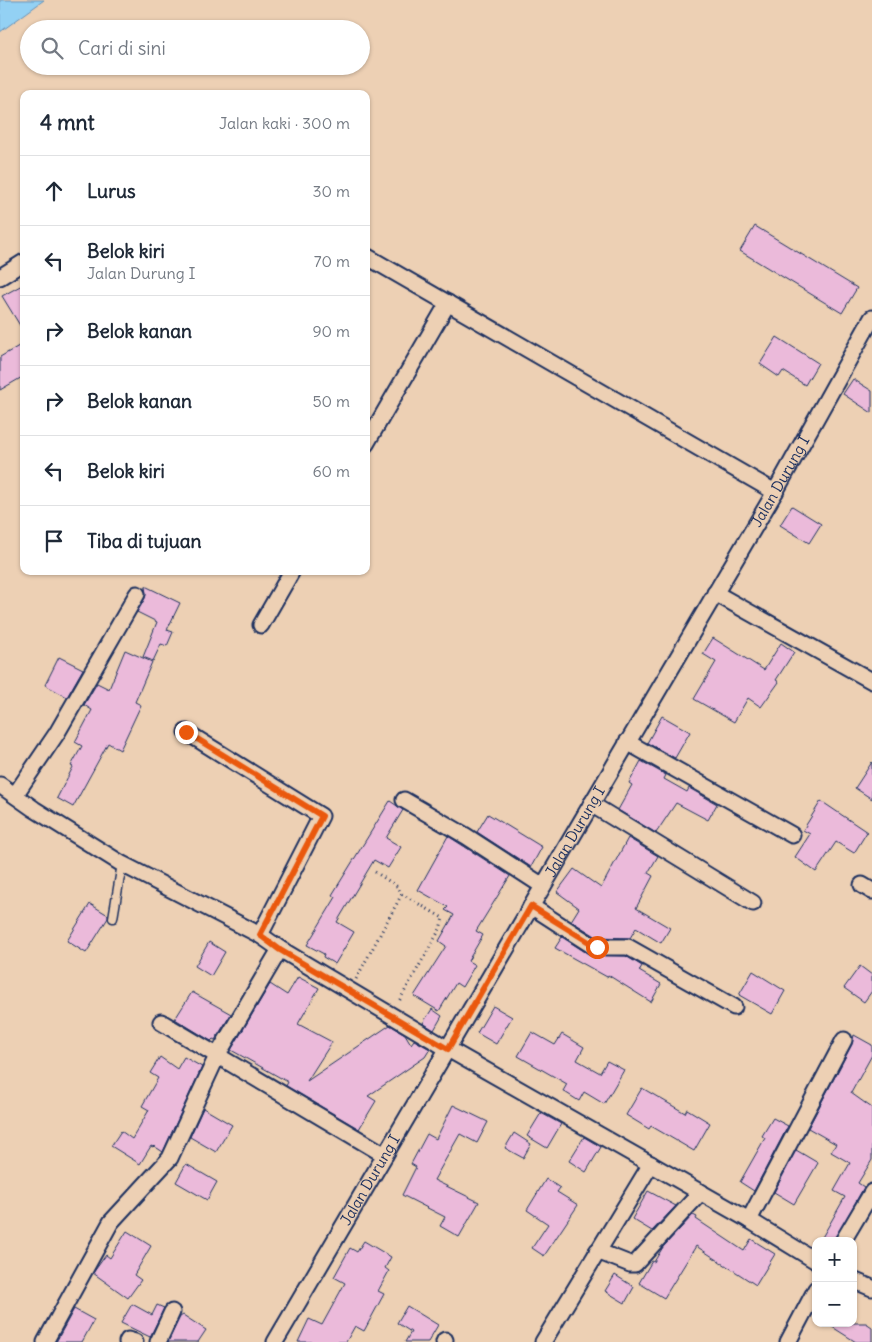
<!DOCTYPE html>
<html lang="id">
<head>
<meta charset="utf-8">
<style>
	:root { --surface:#fff; --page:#f2f2f3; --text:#1f2937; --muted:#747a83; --line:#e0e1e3 }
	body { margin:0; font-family:Delius,sans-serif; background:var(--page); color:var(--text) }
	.controls { position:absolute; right:15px; bottom:15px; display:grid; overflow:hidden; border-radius:10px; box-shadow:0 1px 4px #0004 }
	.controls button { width:45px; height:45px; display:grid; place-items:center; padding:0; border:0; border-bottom:1px solid var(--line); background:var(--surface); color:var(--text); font:25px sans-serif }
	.stop { position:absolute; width:15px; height:15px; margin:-11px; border:4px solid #ea580c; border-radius:50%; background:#fff }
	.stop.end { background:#ea580c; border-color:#fff; box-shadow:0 1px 5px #0008 }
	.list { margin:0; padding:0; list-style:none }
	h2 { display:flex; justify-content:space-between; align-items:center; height:65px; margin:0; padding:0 20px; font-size:21px }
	h2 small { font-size:16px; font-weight:400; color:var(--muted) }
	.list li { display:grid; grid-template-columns:32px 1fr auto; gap:15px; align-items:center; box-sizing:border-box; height:70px; padding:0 20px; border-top:1px solid var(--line) }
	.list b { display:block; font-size:19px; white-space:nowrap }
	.list p { margin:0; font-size:16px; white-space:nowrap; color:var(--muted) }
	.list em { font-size:16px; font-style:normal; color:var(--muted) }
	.icon { flex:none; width:28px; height:28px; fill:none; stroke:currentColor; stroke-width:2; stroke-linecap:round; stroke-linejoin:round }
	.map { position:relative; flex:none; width:872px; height:1342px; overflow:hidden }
	.search { position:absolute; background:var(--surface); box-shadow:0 1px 4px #0004; left:20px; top:20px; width:350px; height:55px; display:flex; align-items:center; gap:12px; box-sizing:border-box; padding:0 18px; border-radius:28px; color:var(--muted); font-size:19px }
	.panel { position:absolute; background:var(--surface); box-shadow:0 1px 4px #0004; left:20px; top:90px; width:350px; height:485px; border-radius:10px }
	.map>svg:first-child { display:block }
	.water { fill:#93d1f4; stroke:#6390b8 }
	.building { fill:#ebbada; stroke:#1b2f5e }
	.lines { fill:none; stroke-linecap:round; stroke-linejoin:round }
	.service-casing { stroke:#1b2f5e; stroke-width:11 }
	.minor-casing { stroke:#1b2f5e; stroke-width:19 }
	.path { stroke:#1b2f5e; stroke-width:3; stroke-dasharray:1 4; stroke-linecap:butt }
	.service { stroke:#edd0b4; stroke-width:8 }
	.minor { stroke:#edd0b4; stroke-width:15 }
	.route { stroke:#ea580c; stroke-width:6 }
	.labels { text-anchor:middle; stroke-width:4; stroke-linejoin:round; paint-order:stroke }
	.street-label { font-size:15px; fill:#1b2f5e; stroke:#edd0b4 }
</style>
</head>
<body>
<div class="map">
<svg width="872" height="1342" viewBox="0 0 872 1342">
	<rect width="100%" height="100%" fill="#edd0b4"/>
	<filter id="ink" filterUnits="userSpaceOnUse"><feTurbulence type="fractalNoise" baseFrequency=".02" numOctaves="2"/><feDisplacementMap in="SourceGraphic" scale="10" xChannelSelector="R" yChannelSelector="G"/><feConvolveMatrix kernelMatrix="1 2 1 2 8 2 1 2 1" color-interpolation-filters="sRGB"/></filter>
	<g filter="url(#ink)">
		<path class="water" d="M0,0H44L0,32Z"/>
		<g class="building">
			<path d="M755,226L857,288L842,313L740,251Z"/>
			<path d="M24,284V332L2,296Z"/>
			<path d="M777,337L818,363L805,385L783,371L779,377L760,364Z"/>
			<path d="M24,343V376L0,390V357Z"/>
			<path d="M853,379L872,391V413L843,394Z"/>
			<path d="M792,506L821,524L809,543L780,525Z"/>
			<path d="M145,586L180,603L167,630L173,632L167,646L161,644L153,661L143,657L157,622L137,612L145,598L146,594Z"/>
			<path d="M713,638L764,670L781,643L794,652L776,680L779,682L761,707L748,698L734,722L694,699L716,662L703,654Z"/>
			<path d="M125,650L152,662L135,702L141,705L120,750L108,743L73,807L57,798L73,767L71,766L82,746L75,742L92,710L84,705L97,683L109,689Z"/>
			<path d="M59,657L83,669L67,697L45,685Z"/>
			<path d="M662,716L690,732L675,758L647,743Z"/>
			<path d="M641,761L666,775L664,779L687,792L689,788L717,804L708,820L676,803L656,833L618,810L632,785L629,783Z"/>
			<path d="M872,762V799L855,788Z"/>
			<path d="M390,801L403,810L386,838L401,847L388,868L374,860L337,922L354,932L335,964L323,957L324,954L307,945L336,897L332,895Z"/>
			<path d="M821,801L867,832L854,853L836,842L816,872L795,857L810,834L803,830Z"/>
			<path d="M488,814L542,847L531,867L477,832Z"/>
			<path d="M448,836L510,876L476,931L483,935L468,961L475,965L462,987L456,983L439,1011L414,996L446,946L439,941L454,915L445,910L448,907L418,890Z"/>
			<path d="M628,838L658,856L648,873L653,876L636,908L670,928L661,943L636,928L630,938L597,937L571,921L579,908L557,892L574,869L601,888Z"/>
			<path d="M90,904L108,915V918L86,953L67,941Z"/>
			<path d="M562,937L590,955L626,956L642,966L639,971L661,984L651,1002L608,975L607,977L555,948Z"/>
			<path d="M209,942L225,952L211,976L195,966Z"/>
			<path d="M860,966L872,975V991L864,1002L844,988Z"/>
			<path d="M753,971L785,991L772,1014L739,995Z"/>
			<path d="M298,977L319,988L298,1024L332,1042L307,1081L390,1025L405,1034L411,1044L414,1040L430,1049L425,1057L368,1096L376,1101L359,1129L286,1086L288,1082L231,1050L270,984L287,995Z"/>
			<path d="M192,992L231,1014L215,1040L213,1039L211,1041L175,1019Z"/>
			<path d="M493,1006L512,1017L496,1044L477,1033Z"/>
			<path d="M432,1009L442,1016L434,1030L423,1023Z"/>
			<path d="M532,1032L555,1045L562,1034L584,1047L577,1060L600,1073L607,1061L624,1070L604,1104L584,1092L579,1101L563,1091L567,1084L518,1056Z"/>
			<path d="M854,1035L872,1045V1055L851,1093L872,1108V1160L858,1183L864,1187L834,1241H820L845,1197L834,1191L850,1163L831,1152L836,1144L808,1128L852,1044Z"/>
			<path d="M160,1057L177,1069L184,1057L202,1067L163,1152L154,1146L153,1147L151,1146L140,1164L111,1146L121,1131L132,1139L149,1110L142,1106L158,1078L150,1073Z"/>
			<path d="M642,1088L685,1113L687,1109L710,1123L694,1151L651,1126L649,1129L626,1115Z"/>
			<path d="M453,1105L488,1122L477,1143L460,1134L434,1180L479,1202L459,1237L440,1226L445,1217L402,1195L416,1167L411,1164L427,1134L436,1139Z"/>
			<path d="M203,1108L232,1125L216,1152L190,1137Z"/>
			<path d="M541,1113L561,1124L547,1148L527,1136Z"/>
			<path d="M773,1118L788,1126L754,1191L740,1182L765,1138L762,1136Z"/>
			<path d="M514,1133L531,1144L523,1158L505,1148Z"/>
			<path d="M584,1137L601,1147L586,1172L569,1161Z"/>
			<path d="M796,1150L818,1163L794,1204L774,1192Z"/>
			<path d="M186,1164L217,1182L207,1200L176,1182Z"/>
			<path d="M546,1179L560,1188L557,1192L578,1205L544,1256L532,1248L548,1224L527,1210Z"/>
			<path d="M648,1191L676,1206L652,1231L632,1219Z"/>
			<path d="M693,1215L697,1217L696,1219L744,1251L751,1239L775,1254L756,1285L696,1246L664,1298L639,1283L652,1261L654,1262L663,1247Z"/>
			<path d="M127,1231L151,1246L134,1275L141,1280L128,1298L93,1273L106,1255L110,1258Z"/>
			<path d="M364,1241L391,1257L385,1268L389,1271L378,1291L384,1294L364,1331L355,1326L346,1342H298L309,1319L322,1325L345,1283L334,1277L350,1248L357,1252Z"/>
			<path d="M615,1275L634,1287L625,1303L605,1291Z"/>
			<path d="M132,1304L152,1315L157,1305L164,1308L150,1337L121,1323Z"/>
			<path d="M407,1306L438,1325L428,1342H405L411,1332L397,1323Z"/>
			<path d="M74,1309L94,1320L82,1342H56Z"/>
			<path d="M183,1315L206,1330L198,1342H168L180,1317Z"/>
			<path d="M826,1323H866L872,1327V1342H856Z"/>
		</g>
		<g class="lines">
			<g class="service-casing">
				<path id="service" d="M113,918L122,864"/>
			</g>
			<g class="minor-casing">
				<g id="minor">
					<path d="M366,256L775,492"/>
					<path d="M0,277L24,262"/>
					<path d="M366,444L448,303"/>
					<path d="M715,593L872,681"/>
					<path d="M261,625L292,571"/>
					<path d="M186,732L321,816L260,935"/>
					<path d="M627,742L792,835"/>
					<path d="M0,785L34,809L122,864L260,935L280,949L448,1049L749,1220L816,1261"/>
					<path d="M15,795L57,733L137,594"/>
					<path d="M404,800L466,836L543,886"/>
					<path d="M591,804L753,903"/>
					<path d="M862,885L872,891"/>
					<path d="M531,906L593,946L597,947H628L734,1007"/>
					<path d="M161,1022L385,1155"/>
					<path d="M749,1220L844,1040"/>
					<path d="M843,1241L872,1192"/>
					<path d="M597,1251L630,1264H635L701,1192"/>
					<path d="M853,1280L872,1288"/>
					<path d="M45,1342L111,1222L170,1158L217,1056L280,949"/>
					<path d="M127,1342L128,1340L135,1342"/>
					<path d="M158,1342L172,1312"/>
					<path id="s1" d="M275,1342L775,492L872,318"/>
					<path d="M444,1342L445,1340"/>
					<path d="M543,1342L651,1164"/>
					<path d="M788,1342L816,1289"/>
				</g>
			</g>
			<g class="path">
				<path d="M375,872L398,887L402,894L443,918L440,929L398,1003"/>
				<path d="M356,979L402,894"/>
			</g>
			<use href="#service" class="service"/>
			<use href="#minor" class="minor"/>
		</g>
	</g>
	<g class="lines" filter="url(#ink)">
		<path class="route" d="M186,732L322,816L260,935L280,950L448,1049L531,906L597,947"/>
	</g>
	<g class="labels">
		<g class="street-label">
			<text dy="5" stroke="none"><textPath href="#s1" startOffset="998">Jalan Durung I</textPath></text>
			<text dy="5" stroke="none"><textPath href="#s1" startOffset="592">Jalan Durung I</textPath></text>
			<text dy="5" stroke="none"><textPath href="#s1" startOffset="188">Jalan Durung I</textPath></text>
		</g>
	</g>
</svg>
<div class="controls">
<button>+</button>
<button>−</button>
</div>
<div class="stop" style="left:597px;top:947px"></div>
<div class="stop end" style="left:186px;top:732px"></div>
<div class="search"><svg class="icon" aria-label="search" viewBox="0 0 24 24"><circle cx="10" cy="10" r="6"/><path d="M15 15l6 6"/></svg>Cari di sini</div>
<section class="panel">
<h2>4 mnt<small>Jalan kaki · 300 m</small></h2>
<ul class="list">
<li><svg class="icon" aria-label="ahead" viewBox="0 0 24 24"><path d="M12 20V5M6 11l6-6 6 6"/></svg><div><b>Lurus</b></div><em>30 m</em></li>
<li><svg class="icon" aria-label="left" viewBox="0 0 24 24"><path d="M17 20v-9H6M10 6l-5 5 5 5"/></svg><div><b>Belok kiri</b><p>Jalan Durung I</p></div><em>70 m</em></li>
<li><svg class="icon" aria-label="right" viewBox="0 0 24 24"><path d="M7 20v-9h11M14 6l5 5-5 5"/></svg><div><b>Belok kanan</b></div><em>90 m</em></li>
<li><svg class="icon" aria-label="right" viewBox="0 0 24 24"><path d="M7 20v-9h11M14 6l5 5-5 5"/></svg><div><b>Belok kanan</b></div><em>50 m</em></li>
<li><svg class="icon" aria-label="left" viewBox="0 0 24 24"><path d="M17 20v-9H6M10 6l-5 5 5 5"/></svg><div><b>Belok kiri</b></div><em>60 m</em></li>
<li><svg class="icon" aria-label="arrive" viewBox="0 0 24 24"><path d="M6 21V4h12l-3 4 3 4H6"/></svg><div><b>Tiba di tujuan</b></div></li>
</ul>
</section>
</div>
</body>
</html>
